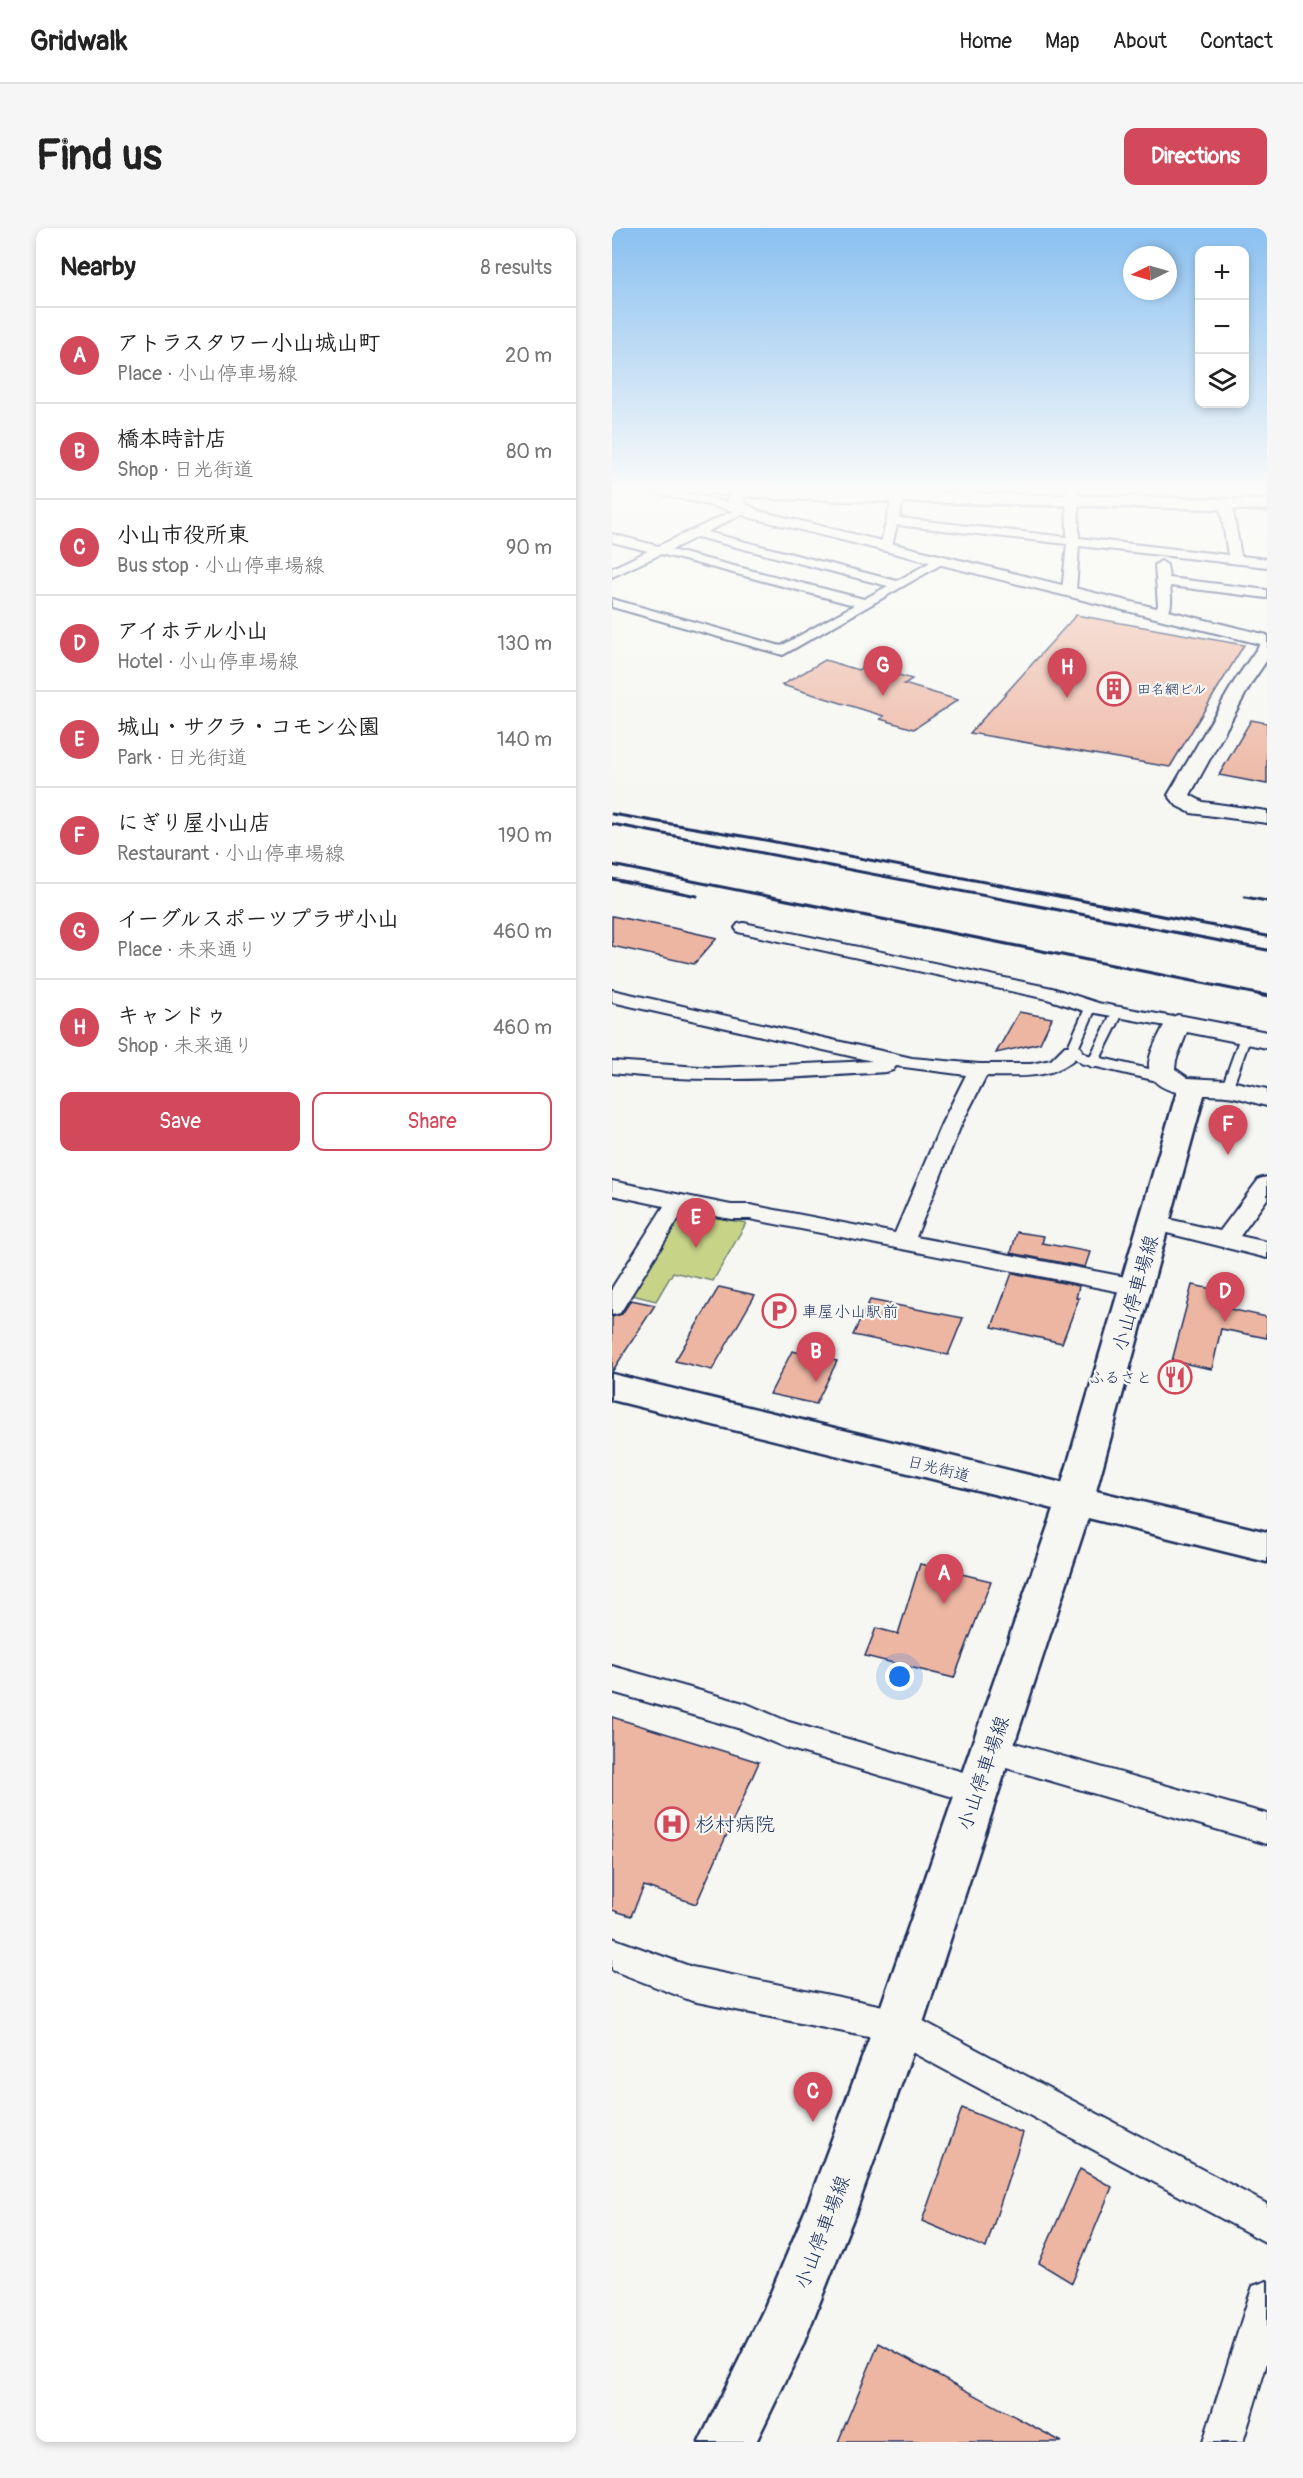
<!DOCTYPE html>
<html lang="en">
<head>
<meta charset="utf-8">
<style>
	:root { --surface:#fff; --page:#f6f6f6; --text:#222; --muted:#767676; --line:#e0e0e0; --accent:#d1495b }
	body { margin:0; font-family:Pangolin,"Klee One",sans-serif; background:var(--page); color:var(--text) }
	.controls { position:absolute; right:18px; top:18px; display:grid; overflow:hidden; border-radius:12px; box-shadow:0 3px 9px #0003 }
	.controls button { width:54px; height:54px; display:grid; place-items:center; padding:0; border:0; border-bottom:2px solid var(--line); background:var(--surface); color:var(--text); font:30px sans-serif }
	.compass { position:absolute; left:511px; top:18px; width:54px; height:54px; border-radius:50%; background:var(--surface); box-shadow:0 3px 9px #0003; rotate:265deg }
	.you { position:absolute; left:288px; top:1449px; width:21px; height:21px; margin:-15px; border:4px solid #fff; border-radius:50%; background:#1a73e8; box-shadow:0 0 0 9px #1a73e833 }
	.badge { display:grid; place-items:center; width:39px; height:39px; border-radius:50%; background:var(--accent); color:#fff; font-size:20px; font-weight:700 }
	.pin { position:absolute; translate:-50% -50px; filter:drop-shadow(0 2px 3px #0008) }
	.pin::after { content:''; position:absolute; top:32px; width:21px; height:18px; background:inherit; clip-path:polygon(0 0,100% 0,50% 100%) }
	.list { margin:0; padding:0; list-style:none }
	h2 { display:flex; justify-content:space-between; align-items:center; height:78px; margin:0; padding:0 24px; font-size:26px }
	h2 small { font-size:20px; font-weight:400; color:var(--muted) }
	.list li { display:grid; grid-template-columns:39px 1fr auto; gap:18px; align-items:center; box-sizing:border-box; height:96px; padding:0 24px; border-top:2px solid var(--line) }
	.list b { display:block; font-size:22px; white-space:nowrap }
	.list p { margin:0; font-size:20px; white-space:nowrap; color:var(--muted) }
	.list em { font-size:20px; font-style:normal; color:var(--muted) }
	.actions { display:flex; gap:12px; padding:18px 24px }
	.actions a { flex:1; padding:14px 0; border:2px solid var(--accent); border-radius:12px; text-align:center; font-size:21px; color:var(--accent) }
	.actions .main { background:var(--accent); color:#fff }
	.icon { flex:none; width:33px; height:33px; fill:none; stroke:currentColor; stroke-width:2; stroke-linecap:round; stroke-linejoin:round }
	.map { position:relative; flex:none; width:655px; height:2214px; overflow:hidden; border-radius:12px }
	header { display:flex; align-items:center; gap:36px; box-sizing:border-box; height:84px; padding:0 30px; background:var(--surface); border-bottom:2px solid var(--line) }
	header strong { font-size:28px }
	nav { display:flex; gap:33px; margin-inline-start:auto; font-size:21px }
	.intro { display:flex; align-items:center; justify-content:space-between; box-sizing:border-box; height:144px; padding:0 36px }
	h1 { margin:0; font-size:42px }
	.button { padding:15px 27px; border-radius:12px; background:var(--accent); color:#fff; font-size:21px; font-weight:700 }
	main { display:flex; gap:36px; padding:0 36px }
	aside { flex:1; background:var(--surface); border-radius:12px; box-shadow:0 3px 9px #0003 }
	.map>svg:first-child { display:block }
	.green { fill:#c7d488; stroke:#718273; stroke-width:1.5 }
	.building { fill:#edb6a3; stroke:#1b2f5e; stroke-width:1.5 }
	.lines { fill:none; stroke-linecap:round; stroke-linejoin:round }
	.service-casing { stroke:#1b2f5e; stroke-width:14 }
	.minor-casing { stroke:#1b2f5e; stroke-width:4 }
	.tertiary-casing { stroke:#1b2f5e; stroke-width:4 }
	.secondary-casing { stroke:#1b2f5e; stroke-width:5 }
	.service { stroke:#f6f6f2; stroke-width:10 }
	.minor { fill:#f6f6f2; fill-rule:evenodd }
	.tertiary { fill:#f6f6f2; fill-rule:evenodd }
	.secondary { fill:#f6f6f2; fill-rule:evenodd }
	.rail-far1 { stroke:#1b2f5e; stroke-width:3 }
	.rail { stroke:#1b2f5e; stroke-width:4 }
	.labels { text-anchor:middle; stroke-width:4.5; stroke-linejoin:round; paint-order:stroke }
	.far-poi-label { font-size:14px; fill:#1b2f5e; stroke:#f6f6f2; text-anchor:start }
	.poi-label { font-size:16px; fill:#1b2f5e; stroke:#f6f6f2; text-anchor:start }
	.street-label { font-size:16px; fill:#1b2f5e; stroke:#f6f6f2 }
	.near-street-label { font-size:20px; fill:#1b2f5e; stroke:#f6f6f2 }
	.near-poi-label { font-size:20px; fill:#1b2f5e; stroke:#f6f6f2; text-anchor:start }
</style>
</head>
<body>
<header>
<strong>Gridwalk</strong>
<nav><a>Home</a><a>Map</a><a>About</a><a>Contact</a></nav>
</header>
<div class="intro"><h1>Find us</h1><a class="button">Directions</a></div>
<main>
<aside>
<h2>Nearby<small>8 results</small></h2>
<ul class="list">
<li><span class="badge">A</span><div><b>アトラスタワー小山城山町</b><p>Place · 小山停車場線</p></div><em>20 m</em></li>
<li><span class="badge">B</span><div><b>橋本時計店</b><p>Shop · 日光街道</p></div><em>80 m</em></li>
<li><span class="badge">C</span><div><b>小山市役所東</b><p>Bus stop · 小山停車場線</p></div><em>90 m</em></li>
<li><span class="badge">D</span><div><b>アイホテル小山</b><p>Hotel · 小山停車場線</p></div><em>130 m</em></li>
<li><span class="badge">E</span><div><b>城山・サクラ・コモン公園</b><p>Park · 日光街道</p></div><em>140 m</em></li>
<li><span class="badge">F</span><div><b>にぎり屋小山店</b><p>Restaurant · 小山停車場線</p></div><em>190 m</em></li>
<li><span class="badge">G</span><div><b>イーグルスポーツプラザ小山</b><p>Place · 未来通り</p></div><em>460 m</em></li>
<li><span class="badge">H</span><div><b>キャンドゥ</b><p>Shop · 未来通り</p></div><em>460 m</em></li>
</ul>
<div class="actions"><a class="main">Save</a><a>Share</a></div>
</aside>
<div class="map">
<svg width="655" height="2214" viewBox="0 0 655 2214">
	<rect width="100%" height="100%" fill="#f6f6f2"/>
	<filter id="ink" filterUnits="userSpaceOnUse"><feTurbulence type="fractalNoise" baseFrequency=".0167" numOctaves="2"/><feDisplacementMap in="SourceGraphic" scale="12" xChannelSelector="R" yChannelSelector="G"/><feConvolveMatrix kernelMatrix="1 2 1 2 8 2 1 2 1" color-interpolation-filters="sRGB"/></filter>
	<g filter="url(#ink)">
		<path class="green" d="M84,986L134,995L101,1053L61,1044L44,1073L20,1067L65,991Z"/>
		<g class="building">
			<path d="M464,387L632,417L558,539L358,505Z"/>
			<path d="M213,432L246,442L254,437L300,451L292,456L346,472L302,501L268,491L272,488L170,457Z"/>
			<path d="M639,492L655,495V556L607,547Z"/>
			<path d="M0,688L61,700L105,710L82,736L0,718Z"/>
			<path d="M407,784L440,790L428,815L384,825Z"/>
			<path d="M405,1004L432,1008L430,1015L478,1024L473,1039L399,1025Z"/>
			<path d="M400,1045L467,1058L464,1070H467L450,1115L380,1099Z"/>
			<path d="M580,1057L616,1064L613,1080L655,1089V1110L609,1101L600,1141L560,1133Z"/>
			<path d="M107,1059L143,1067L100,1142L63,1133Z"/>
			<path d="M19,1072L43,1077L0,1144V1089L10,1086Z"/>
			<path d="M258,1072L351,1090L336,1127L241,1107Z"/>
			<path d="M180,1123L225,1133L204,1176L158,1166Z"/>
			<path d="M308,1336L379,1353L342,1450L253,1428L264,1400L286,1406Z"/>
			<path d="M0,1489L147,1534L84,1676L32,1658L19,1688L0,1682Z"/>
			<path d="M350,1880L411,1905L374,2020L310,1993Z"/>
			<path d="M468,1941L500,1959L460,2055L427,2035Z"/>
			<path d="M267,2115L450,2214H226Z"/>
		</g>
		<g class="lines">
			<g class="service-casing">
				<g id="service">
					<path d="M481,834L506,784"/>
					<path d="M554,850L472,831L460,822L479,779L566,795"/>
					<path d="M615,860L634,807"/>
				</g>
			</g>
			<g class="minor-casing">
				<g id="minor">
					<path d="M16,259L0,267V260Z"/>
					<path d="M26,259H47L136,279L138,282L95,304L285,353L327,329H335L337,332L171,427L0,379V371L169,418L242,377L49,326L0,349V340L36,323L0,314V306L46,318L121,283L28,261ZM85,309L276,358L252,371L59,322Z"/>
					<path d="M283,259H295L287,290L455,309L454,259H466L467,310L616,327L608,277L614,273L620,277L629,328L655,331V339L467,318L464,363L457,367L450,363L455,316L285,297L280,318L278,321H270L268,318Z"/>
					<path d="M638,259H655V264L640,261Z"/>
					<path d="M549,333L555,337L557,350L655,362V370L558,358C559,369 561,378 555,388H545L543,385L546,377L543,337Z"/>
					<path d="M132,695L440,760L486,775L489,779L486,783L479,785L435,771L126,704L123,700L126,696Z"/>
					<path d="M0,762L300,830L367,836H419L439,832L453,818H467L470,822C448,853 408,848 374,848L349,897L304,1009L524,1051L532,1053L536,1059L532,1065L524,1067L138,991H119L72,982L8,1085L0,1087V1060L52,978L0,967V953L119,977H138L283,1005L329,897L354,847L284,838L281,842L274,844C182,850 92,856 0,845V833L103,840L260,833L0,774Z"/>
					<path d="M655,949V971L628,1008L655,1014V1030L535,1000L532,995L535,990L543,988L608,1003L647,951Z"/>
					<path d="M0,1438L135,1476L177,1494L365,1548L376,1552L380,1562L376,1572L365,1576L172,1519L129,1501L0,1464Z"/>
					<path d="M378,1508L655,1586V1616L367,1532L363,1522L367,1512Z"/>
					<path d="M0,1710L80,1739L286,1781L298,1786L655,1976V2015L281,1814L80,1773L0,1742Z"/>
					<path d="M655,2053V2135L631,2214H591L636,2072L641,2058Z"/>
				</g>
			</g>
			<g class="tertiary-casing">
				<g id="tertiary">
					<path d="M128,259L134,263L132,274L147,283L655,407V432L640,454L578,567L591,574L655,583V595L579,585L565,578L556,567L622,454L648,416L136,289L120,280L115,272L121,260Z"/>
					<path d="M566,787L655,804V820L575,804L564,832L563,841L576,850L614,852L655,861V878C641,875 628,869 614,868C593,866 539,871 537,839C536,825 548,807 553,795L557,790Z"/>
				</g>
			</g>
			<g class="secondary-casing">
				<g id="secondary">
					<path d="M80,259L655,272V282L167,271L88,264Z"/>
					<path d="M580,851L590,854L594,860L484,1263L655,1304V1334L476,1290L310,1798L244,1983L190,2119L144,2214H87L152,2081L194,1981L262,1798L442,1281L0,1172V1146L450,1255L566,860L570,854Z"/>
				</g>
			</g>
			<use href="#service" class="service"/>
			<use href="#minor" class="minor"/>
			<use href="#tertiary" class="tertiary"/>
			<use href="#secondary" class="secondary"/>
			<g class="rail-far1">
				<path d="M0,586L148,611L655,708"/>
				<path d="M0,596L655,722"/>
				<path d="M0,637L655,768"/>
				<path d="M0,651L85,668"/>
				<path d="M633,669L655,673"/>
			</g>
			<path class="rail" d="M648,767L655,768"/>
		</g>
	</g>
	<linearGradient id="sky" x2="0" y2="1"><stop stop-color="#8ac0f0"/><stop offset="0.46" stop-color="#fbfbf9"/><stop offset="1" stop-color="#fbfbf9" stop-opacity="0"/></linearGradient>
	<rect width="655" height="569" fill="url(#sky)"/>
	<defs>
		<g id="building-ring" transform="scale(1.725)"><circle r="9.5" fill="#f6f6f2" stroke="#d1495b" stroke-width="1.5"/><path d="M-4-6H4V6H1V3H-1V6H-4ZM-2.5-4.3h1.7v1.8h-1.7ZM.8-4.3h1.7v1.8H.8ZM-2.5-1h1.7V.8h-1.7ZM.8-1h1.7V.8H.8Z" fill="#d1495b"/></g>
		<g id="parking-ring" transform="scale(1.725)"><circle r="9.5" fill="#f6f6f2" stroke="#d1495b" stroke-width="1.5"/><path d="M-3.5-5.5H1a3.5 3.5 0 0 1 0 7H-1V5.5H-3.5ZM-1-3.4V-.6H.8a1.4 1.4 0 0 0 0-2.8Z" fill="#d1495b"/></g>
		<g id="restaurant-ring" transform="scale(1.725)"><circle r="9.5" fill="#f6f6f2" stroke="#d1495b" stroke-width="1.5"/><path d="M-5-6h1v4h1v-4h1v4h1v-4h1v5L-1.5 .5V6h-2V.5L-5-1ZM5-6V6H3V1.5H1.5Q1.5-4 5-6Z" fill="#d1495b"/></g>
		<g id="hospital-ring" transform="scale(1.725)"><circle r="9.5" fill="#f6f6f2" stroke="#d1495b" stroke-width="1.5"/><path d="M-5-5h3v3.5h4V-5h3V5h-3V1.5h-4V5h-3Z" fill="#d1495b"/></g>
	</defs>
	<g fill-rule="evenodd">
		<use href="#building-ring" x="502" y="461"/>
		<use href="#parking-ring" x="167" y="1083"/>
		<use href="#restaurant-ring" x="563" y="1149"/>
		<use href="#hospital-ring" x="60" y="1596"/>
	</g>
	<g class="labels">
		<g class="far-poi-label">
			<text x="525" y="466">田名網ビル</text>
		</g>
		<g class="poi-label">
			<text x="190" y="1089">車屋小山駅前</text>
			<text x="540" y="1155" text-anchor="end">ふるさと</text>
		</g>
		<g class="street-label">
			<text transform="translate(327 1240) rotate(14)" y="6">日光街道</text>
		</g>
		<g class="near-street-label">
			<text transform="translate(523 1065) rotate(-74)" y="7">小山停車場線</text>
			<text transform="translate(371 1545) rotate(-71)" y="7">小山停車場線</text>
			<text transform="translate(210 2004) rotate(-69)" y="7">小山停車場線</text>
		</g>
		<g class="near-poi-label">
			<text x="83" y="1603">杉村病院</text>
		</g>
	</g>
</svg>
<div class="controls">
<button>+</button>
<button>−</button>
<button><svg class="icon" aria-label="layers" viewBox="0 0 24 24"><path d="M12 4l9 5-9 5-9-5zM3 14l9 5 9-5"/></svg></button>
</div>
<svg class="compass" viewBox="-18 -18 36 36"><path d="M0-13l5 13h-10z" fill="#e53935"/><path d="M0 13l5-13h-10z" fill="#767676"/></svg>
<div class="you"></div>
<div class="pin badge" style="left:332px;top:1376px">A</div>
<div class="pin badge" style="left:204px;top:1154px">B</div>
<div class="pin badge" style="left:201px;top:1894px">C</div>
<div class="pin badge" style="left:613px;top:1094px">D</div>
<div class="pin badge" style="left:84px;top:1020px">E</div>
<div class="pin badge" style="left:616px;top:927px">F</div>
<div class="pin badge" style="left:271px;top:468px">G</div>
<div class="pin badge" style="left:455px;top:470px">H</div>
</div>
</main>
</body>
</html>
